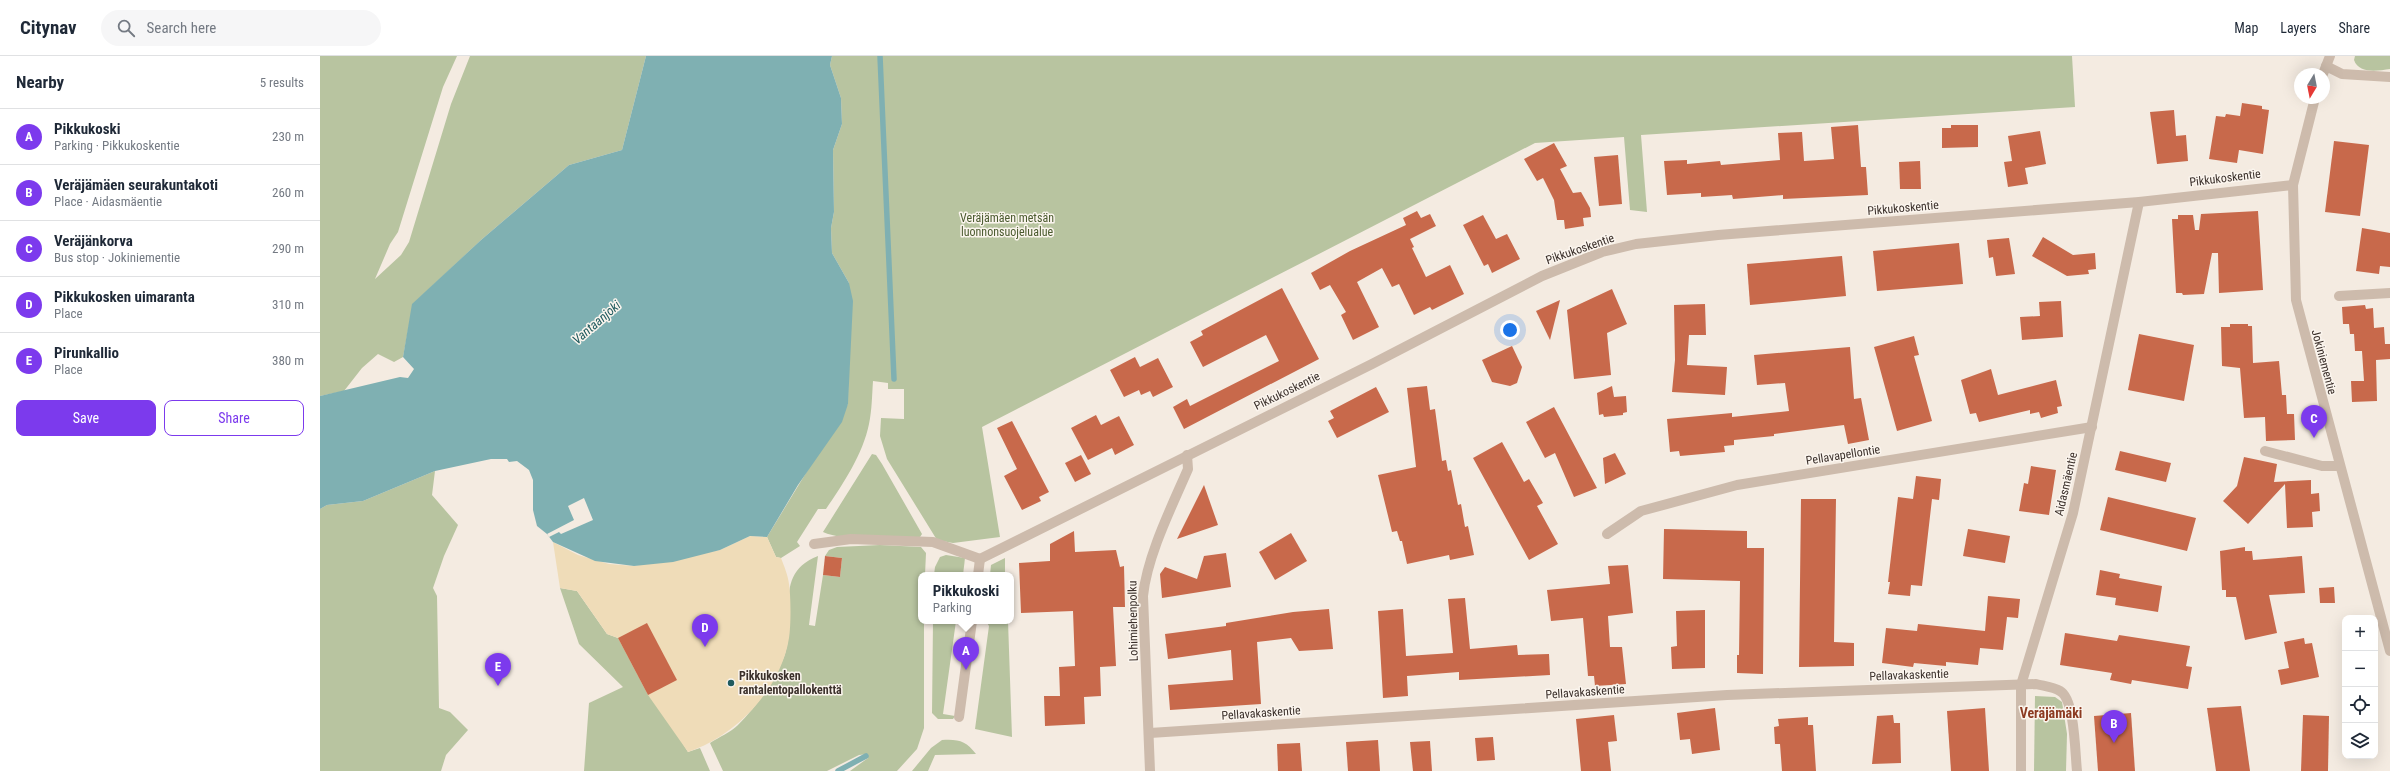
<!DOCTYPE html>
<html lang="en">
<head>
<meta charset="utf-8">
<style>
	:root { --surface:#fff; --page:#f6f6f7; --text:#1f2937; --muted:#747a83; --line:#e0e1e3; --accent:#7c3aed }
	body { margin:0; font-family:"Roboto Condensed",sans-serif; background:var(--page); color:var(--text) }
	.controls { position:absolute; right:12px; bottom:12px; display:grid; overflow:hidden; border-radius:8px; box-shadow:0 4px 16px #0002 }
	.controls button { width:36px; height:36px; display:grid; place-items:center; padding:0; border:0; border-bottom:1px solid var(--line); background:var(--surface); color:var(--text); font:20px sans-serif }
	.compass { position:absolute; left:1974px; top:12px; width:36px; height:36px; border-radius:50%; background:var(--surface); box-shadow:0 4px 16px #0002; rotate:190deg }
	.you { position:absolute; left:1190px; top:274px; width:14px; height:14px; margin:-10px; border:3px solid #fff; border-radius:50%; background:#1a73e8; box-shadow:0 0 0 6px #1a73e833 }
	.badge { display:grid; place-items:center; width:26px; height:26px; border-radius:50%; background:var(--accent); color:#fff; font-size:13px; font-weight:700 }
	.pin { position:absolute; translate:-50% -33px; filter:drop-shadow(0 1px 2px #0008) }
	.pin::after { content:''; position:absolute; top:21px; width:14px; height:12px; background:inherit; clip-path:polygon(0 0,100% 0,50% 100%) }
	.popup { position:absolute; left:598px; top:516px; width:96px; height:52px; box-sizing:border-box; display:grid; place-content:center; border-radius:8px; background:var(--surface); filter:drop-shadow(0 1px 3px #0005); font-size:13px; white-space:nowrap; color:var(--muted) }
	.popup b { font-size:15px; color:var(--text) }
	.popup::after { content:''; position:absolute; left:50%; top:100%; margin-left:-8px; border:8px solid transparent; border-top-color:var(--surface) }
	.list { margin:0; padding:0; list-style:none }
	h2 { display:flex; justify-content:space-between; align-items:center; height:52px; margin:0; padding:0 16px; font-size:17px }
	h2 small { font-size:13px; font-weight:400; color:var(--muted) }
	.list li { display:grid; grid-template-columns:26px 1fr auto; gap:12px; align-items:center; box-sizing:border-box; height:56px; padding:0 16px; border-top:1px solid var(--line) }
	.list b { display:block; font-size:15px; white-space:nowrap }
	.list p { margin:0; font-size:13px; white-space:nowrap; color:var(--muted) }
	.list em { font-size:13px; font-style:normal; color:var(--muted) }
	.actions { display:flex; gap:8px; padding:12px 16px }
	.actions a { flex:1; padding:9px 0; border:1px solid var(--accent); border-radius:8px; text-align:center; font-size:14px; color:var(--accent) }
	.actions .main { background:var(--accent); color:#fff }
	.icon { flex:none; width:22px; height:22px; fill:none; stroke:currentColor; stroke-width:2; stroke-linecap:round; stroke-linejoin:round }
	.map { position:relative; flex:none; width:2070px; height:715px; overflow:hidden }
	header { display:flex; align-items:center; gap:24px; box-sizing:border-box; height:56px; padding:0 20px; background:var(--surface); border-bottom:1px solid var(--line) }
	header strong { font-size:19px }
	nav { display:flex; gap:22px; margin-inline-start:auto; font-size:14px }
	.search { width:280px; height:36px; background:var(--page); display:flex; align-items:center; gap:10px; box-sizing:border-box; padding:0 14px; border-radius:22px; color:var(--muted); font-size:15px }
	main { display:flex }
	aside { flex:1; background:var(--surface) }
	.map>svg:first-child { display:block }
	.green { fill:#b8c4a0 }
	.sand { fill:#efdcb8 }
	.water { fill:#7fb0b2 }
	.pier { fill:#f4ebe1 }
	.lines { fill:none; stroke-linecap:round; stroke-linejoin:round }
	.stream { stroke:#7fb0b2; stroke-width:5.5 }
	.building { fill:#c8694b }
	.minor { stroke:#cdbbac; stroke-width:10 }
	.poi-dot { fill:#1f5a5e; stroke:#fbf5ee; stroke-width:1.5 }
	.labels { text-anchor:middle; stroke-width:3; stroke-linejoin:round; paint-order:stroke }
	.street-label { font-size:12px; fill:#3b302b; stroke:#fbf5ee }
	.park-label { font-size:12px; fill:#4a5a2e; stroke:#fbf5ee }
	.poi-label { font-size:12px; font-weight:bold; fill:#3b302b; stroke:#fbf5ee; text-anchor:start }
	.water-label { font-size:13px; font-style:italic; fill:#1f5a5e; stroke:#fbf5ee }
	.quarter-label { font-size:14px; font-weight:bold; fill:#8c3b22; stroke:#fbf5ee }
</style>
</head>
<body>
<header>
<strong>Citynav</strong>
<div class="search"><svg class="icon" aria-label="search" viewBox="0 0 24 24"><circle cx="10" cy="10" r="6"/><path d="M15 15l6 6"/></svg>Search here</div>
<nav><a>Map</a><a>Layers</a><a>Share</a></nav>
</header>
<main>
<aside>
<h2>Nearby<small>5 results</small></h2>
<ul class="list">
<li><span class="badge">A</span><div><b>Pikkukoski</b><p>Parking · Pikkukoskentie</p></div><em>230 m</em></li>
<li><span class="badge">B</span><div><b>Veräjämäen seurakuntakoti</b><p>Place · Aidasmäentie</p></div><em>260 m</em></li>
<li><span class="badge">C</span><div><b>Veräjänkorva</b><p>Bus stop · Jokiniementie</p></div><em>290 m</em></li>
<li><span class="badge">D</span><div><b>Pikkukosken uimaranta</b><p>Place</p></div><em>310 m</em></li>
<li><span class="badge">E</span><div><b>Pirunkallio</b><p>Place</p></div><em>380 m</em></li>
</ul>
<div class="actions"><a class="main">Save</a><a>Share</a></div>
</aside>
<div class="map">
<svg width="2070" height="715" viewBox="0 0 2070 715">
	<rect width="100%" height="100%" fill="#f4ebe1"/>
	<g class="green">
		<path d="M0,0H137L123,31L78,176L70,188L55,223L81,199L89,186L131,48L150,0H326L302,94L249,109L161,184L93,248L83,301L74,306L58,298L42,312L24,335L0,340Z"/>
		<path d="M512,0H1752L1755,51L1321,79L1327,156L1310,154L1304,81L1215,87L662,371L680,481L633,487L617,484L567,403L560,380L561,362L584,363V333H568V327L553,325C552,339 552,354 549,368C543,398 523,428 506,453H498L477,486L480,490L461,502L456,501L447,481L528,348L529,227L512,197L511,172L514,156L513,94L522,68L521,42L510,9Z"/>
		<path d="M2035,0H2070V13C2057,15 2039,18 2034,4Z"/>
		<path d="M552,398L556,399L562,408L602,478L600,481C575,481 524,486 503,476Z"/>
		<path d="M115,415L112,439L138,469L124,500L113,532L117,540L119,652L130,656L148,674L126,699L121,715H0V453L7,449L43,445Z"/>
		<path d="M560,489L601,491L606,497L605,519H601V565H604V672L597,693L577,715H530L548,702V698L539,699L507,715H403L390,687C399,681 411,676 418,669C437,650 454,626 464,601C478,563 451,518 498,500L489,569L495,570L503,519L520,521L522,502L505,500L509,494L517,491Z"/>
		<path d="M626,499L645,502L643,519H614L615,511L620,501Z"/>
		<path d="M685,502V519H670L671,509Z"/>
		<path d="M240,532L257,535L287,578L298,582L368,696L380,692L390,715H264L269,647L303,631L259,588Z"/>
		<path d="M613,565H636L623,658L635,660L633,663H618L612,657Z"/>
		<path d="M666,565H688L692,681L655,673L669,570Z"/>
		<path d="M1715,640L1735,641L1742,646L1747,678L1746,715H1714Z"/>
		<path d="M622,684C639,683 646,685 656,698L615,699L608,715H592L611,692Z"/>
	</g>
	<path class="sand" d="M430,480L447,481L456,501L461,502C464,510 468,519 469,528C471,542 471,569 469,582C461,633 416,680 368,696L328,639L298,582L287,578L257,535L240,532L233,486L258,499L289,508L314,510L400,494Z"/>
	<path class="water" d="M326,0H512L510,9L521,42L522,68L513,94L514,156L511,172L512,197L529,227L533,245L528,348L522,366L478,429L447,481L430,480L400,494L353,506L314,510L275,505L233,486L227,478L217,470L213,454V424L209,414L197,405L189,406L187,403H171L115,415L43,445L7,449L0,453V340L80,321L88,322L94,313L83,301L92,248L161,184L249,109L302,94Z"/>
	<path class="pier" d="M264,442L273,464L241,478L239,476L229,481L227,478L254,464L248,450Z"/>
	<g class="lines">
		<g class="stream">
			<path d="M560,0L574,323"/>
			<path d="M518,715L546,700"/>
		</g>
	</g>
	<g class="building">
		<path d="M1922,47L1942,50V53L1949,54L1943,98L1919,94L1917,107L1889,103L1896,60L1905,61L1906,58L1920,60Z"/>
		<path d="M1854,54L1856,80L1866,79L1868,105L1837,108L1830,56Z"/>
		<path d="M1538,69L1541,111H1546L1548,139L1463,143V139L1413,143L1412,139L1381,141V137L1347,139L1344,105L1367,104V108L1400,105L1401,109L1460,104L1458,77L1482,76L1484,105L1514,103L1511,71Z"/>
		<path d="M1631,69H1658V91L1622,92V72H1631Z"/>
		<path d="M1720,75L1726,108L1705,112L1708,128L1688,131L1684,106L1692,105L1688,80Z"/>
		<path d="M2014,85L2049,89L2040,160L2005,156Z"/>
		<path d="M1234,87L1247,110L1240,113L1253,137L1261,136L1270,152L1271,161L1263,162L1264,170L1245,173L1244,164H1237L1234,144L1223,122L1217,125L1204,103Z"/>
		<path d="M1298,99L1302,148L1279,150L1274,101Z"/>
		<path d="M1600,105L1601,133H1580L1579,106Z"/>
		<path d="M1097,155L1101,162L1110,158L1116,170L1090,183L1094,191L1092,192L1106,221L1130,209L1144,238L1112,254L1110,251L1094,259L1079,228L1072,231L1062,212L1037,226L1059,271L1033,284L1021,259L1026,256L1010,229L1000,234L991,217L1030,195L1086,169L1083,162Z"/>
		<path d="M1938,155L1943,234L1899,237L1898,197H1892L1884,238L1863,239L1862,237H1856L1852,163H1858V159H1873L1875,174H1879L1881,158Z"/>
		<path d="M1163,159L1176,183L1187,178L1200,203L1172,217L1168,208L1164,210L1143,169Z"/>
		<path d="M2042,172L2070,177V211L2060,210L2059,218L2036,215Z"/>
		<path d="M1723,181L1753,199L1775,197L1776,213L1768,214L1769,218L1747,220L1712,200Z"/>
		<path d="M1689,182L1695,218L1676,220L1673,201L1669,202L1667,184Z"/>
		<path d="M1639,187L1643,228L1557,235L1553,195Z"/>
		<path d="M1522,200L1526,240L1430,249L1427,208Z"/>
		<path d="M962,232L999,303L864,373L853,351L867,343L870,350L959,305L946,279L883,311L870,286L883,279L881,275Z"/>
		<path d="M1292,233L1307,268L1287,277L1291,319L1254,323L1247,254Z"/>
		<path d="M1240,244L1230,284L1216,255Z"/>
		<path d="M1741,245L1743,281L1702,284L1700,261L1720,260L1719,246Z"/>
		<path d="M1385,248L1386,279H1369L1367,309L1407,311L1405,339L1352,336L1355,304L1354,249Z"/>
		<path d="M2045,249L2046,253L2053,252L2054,272L2064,271L2065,288H2070V303L2056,304L2057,345L2032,346L2031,325H2044L2042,295H2035L2034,278H2030L2029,268H2023L2022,251Z"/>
		<path d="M1910,268H1928V270H1932L1933,307L1959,305L1962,339H1966L1967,358H1974L1975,384L1946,385L1945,361L1924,362L1920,312L1902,310L1901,271H1910Z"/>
		<path d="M1819,278L1874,289L1864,345L1808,334Z"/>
		<path d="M1594,280L1599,299L1594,300L1612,365L1577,375L1554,291Z"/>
		<path d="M1192,290L1202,311L1197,327L1190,330L1172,326L1162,304Z"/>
		<path d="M1530,291L1534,343L1541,342L1549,384L1528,388L1524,369L1454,378V380L1414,384V389L1404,390L1405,396L1360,400L1359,395L1350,396L1347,363L1412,357V361L1469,355L1465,327L1437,329L1434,299Z"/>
		<path d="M815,301L820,311L838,302L853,331L833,341L830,335L821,339L819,334L804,341L790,314Z"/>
		<path d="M1671,313L1678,339L1736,324L1742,350L1737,351L1738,357L1721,362L1719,356L1710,358V354L1659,366L1656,357L1650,358L1641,324Z"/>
		<path d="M1107,330L1110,354L1115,353L1122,405L1126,404L1128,415L1131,414L1138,449L1141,448L1145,471L1148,470L1154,499L1130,504L1129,499L1087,508L1082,485H1080L1077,475L1072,476L1058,419L1096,411L1087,332Z"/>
		<path d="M1292,330L1294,341L1306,340L1307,356L1303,357V359L1284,361L1283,358L1279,359L1277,337Z"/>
		<path d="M1056,331L1069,356L1017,382L1008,365L1014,362L1010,355Z"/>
		<path d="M1234,351L1277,432L1254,441L1235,397L1225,402L1206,366Z"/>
		<path d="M776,359L781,369L799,360L814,389L795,399L792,392L768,404L751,372Z"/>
		<path d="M692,365L729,436L719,441L721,445L702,454L684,420L697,413L677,372Z"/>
		<path d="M1182,386L1204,426L1209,423L1223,447L1217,450L1238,488L1209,504L1153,402Z"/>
		<path d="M1800,395L1851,407L1846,426L1795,414Z"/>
		<path d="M1295,397L1306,418L1285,428L1283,402Z"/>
		<path d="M761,399L771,418L755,426L745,407Z"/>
		<path d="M1924,401L1957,408L1954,426L1991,424V438L1999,437L2000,455L1992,456L1993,471L1967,472L1965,428L1928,468L1903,445L1917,430Z"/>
		<path d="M1711,410L1736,414L1729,459L1699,455L1704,427L1708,428Z"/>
		<path d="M1596,420L1621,423L1619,444L1612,443L1602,530L1591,529L1590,540L1568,538L1570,526H1568L1578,441L1593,443Z"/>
		<path d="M884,429L898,469L857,483Z"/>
		<path d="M1788,441L1876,462L1867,495L1780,474Z"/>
		<path d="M1481,443H1516L1514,586L1534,587V610L1479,611Z"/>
		<path d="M1344,473L1427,475V492H1444L1443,618L1417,617V599H1419L1420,525L1343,523Z"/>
		<path d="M1648,473L1690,480L1685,507L1643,500Z"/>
		<path d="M754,475L755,496L796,494L800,511L804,510L805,551H793L796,610L780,611L781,640L764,641L765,668L725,670L724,640H740L739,611L755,610L753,555L701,557L699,507L730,505V488Z"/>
		<path d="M971,477L987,505L955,524L939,496Z"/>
		<path d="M1925,491V495H1932L1933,504L1982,500L1985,537L1949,539L1957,577L1925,584L1916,541H1906V534H1902L1900,495Z"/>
		<path d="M906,497L911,531L842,542L840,518L845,511L877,523L884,500Z"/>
		<path d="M505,500L522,502L520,521L503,519Z"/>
		<path d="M1308,509L1313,557L1288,560L1290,591H1302L1306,628L1275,630L1274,620H1268L1263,562L1231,565L1227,534L1290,528L1288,510Z"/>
		<path d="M1780,514L1800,518L1799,522L1842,530L1838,556L1795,549L1796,542L1776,539Z"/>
		<path d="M2014,531L2015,547H2000L1999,532Z"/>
		<path d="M1668,540L1700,543L1698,562L1687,561L1683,594L1660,592L1658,609L1626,606V610L1594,607L1593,611L1562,607L1566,572L1597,575L1598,568L1665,575Z"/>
		<path d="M1145,542L1150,593L1197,589L1198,599L1229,598L1230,619L1139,624V616L1087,620L1088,640L1063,642L1058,555L1083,553L1086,600L1133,597L1128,543Z"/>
		<path d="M1009,553L1013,593L979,595L971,582L937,586L941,648L850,654L848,629L913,624L911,594L848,603L845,578L906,570V567L973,556Z"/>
		<path d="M1385,554V612L1352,613L1351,591L1357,590L1356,555Z"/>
		<path d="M327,567L357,624L328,639L298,582Z"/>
		<path d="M1745,577L1797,585L1799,579L1870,590L1866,610L1872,611L1868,633L1812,624L1811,628L1790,624L1792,617L1740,609Z"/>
		<path d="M1984,582L1985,588L1992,587L1999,621L1961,629L1958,614L1969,612L1964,586Z"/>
		<path d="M1921,650L1930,715H1896L1887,652Z"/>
		<path d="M1395,652L1400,694L1372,698L1370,683L1360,684L1357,657Z"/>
		<path d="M1665,652L1669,715H1631L1627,655Z"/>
		<path d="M1811,657L1815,715H1778L1774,660Z"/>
		<path d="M1294,659L1297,685L1288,686L1291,715H1261L1256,663Z"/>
		<path d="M1573,659L1574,667H1580L1581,707L1552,708L1557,660Z"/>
		<path d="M1983,659L2009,660L2008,715H1981Z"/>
		<path d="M1488,661V669H1493L1496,715H1462L1460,688H1455L1454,671L1459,670L1458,663Z"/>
		<path d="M1173,681L1175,704L1157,705L1155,682Z"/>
		<path d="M1058,684L1060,715H1028L1026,686Z"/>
		<path d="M1110,685L1112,715H1093L1090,686Z"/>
		<path d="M980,687L982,715H958L957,688Z"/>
	</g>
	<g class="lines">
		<g class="minor">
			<path d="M2006,10L2022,18L2070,21"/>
			<path d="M2003,18L2010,0"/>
			<path d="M1995,42L1973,129L1976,244L2070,595"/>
			<path d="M2019,240L2070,237"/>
			<path d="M1945,395L2002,410H2019"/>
			<path d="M1287,478L1321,455L1417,429L1772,371"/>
			<path d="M494,488L531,483L613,486L660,503"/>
			<path d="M660,503L1052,308L1222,220L1282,196L1316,188L1398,179L1819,146L1973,129"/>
			<path d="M658,519L660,503"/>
			<path d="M639,661L652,565"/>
			<path d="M830,677L1407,639L1716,628C1723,630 1734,631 1740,635C1755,643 1755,698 1757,715"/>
			<path d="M830,715L823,540C827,500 852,450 868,413L867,399"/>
			<path d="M1701,715V629L1753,457L1819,146"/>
		</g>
	</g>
	<circle class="poi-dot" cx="411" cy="627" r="4"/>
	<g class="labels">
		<g class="street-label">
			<text transform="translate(1905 122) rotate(-7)" y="4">Pikkukoskentie</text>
			<text transform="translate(1583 152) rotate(-5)" y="4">Pikkukoskentie</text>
			<text transform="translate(1260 193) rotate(-19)" y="4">Pikkukoskentie</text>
			<text transform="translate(2004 306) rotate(75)" y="4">Jokiniementie</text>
			<text transform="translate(967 335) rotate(-26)" y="4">Pikkukoskentie</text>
			<text transform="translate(1523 399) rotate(-9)" y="4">Pellavapellontie</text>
			<text transform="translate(1746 428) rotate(-77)" y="4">Aidasmäentie</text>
			<text transform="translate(813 565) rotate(-91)" y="4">Lohimiehenpolku</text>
			<text transform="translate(1589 619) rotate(-2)" y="4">Pellavakaskentie</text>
			<text transform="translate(1265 636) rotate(-4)" y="4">Pellavakaskentie</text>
			<text transform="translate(941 657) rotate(-4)" y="4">Pellavakaskentie</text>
		</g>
		<g class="park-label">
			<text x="687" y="166">Veräjämäen metsän<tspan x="687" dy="14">luonnonsuojelualue</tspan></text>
		</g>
		<g class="poi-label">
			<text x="419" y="624">Pikkukosken<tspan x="419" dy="14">rantalentopallokenttä</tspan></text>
		</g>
		<g class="water-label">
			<text transform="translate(276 266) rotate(-41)" y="5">Vantaanjoki</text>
		</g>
		<g class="quarter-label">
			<text x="1731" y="662">Veräjämäki</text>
		</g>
	</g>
</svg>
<div class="controls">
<button>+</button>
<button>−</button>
<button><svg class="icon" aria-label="locate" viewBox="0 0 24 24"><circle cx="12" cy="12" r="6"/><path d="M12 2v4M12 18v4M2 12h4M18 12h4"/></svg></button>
<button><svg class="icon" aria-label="layers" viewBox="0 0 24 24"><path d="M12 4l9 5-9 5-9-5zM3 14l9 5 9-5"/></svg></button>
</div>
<svg class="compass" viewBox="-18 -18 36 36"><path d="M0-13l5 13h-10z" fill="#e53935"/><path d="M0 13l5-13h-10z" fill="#747a83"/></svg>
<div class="you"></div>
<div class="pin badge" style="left:646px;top:614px">A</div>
<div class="popup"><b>Pikkukoski</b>Parking</div>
<div class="pin badge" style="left:1794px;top:687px">B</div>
<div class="pin badge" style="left:1994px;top:382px">C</div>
<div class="pin badge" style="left:385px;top:591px">D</div>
<div class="pin badge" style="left:178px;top:630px">E</div>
</div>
</main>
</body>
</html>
